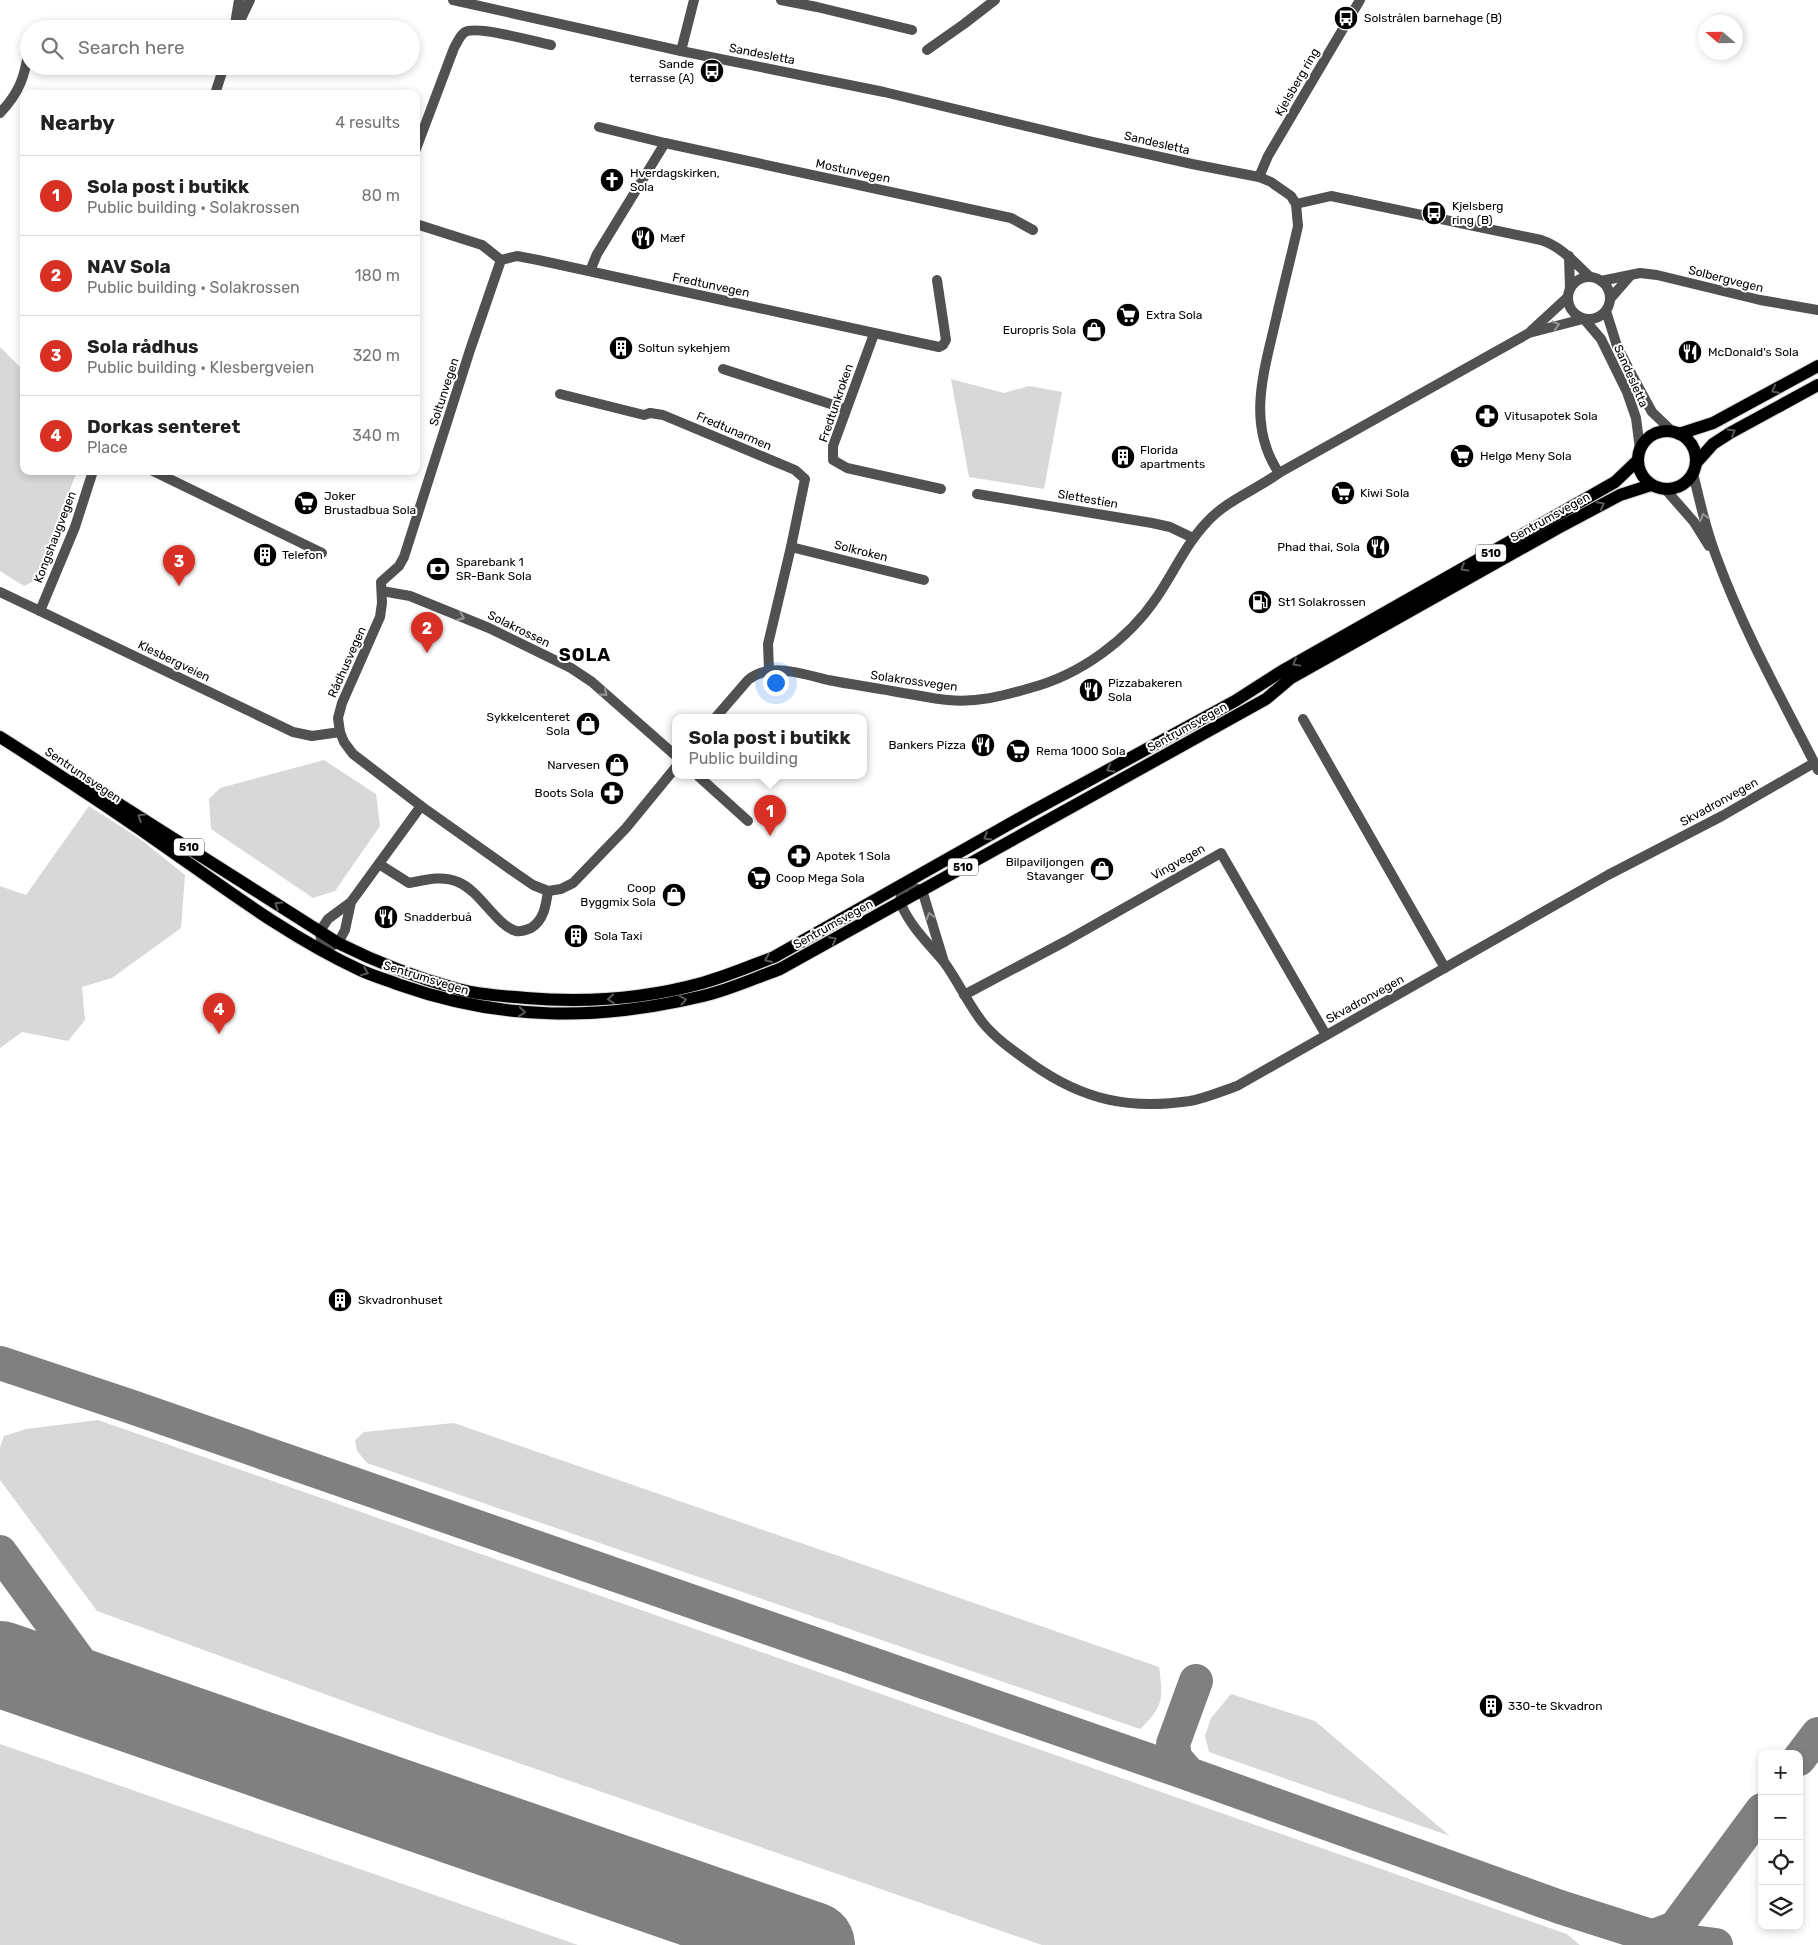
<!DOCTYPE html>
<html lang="en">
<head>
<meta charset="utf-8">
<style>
	:root { --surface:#fff; --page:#f6f6f6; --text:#222; --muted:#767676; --line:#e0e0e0; --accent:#d93025 }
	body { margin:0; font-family:Rubik,sans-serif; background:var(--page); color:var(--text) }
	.controls { position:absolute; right:15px; bottom:15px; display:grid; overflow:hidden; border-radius:10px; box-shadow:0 2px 8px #0003 }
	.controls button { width:45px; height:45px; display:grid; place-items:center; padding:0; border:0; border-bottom:1px solid var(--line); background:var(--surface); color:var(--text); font:25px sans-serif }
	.compass { position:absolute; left:1698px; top:15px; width:45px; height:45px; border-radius:50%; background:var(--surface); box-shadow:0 2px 8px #0003; rotate:290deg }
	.you { position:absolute; left:775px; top:682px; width:18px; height:18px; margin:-12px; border:4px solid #fff; border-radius:50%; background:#1a73e8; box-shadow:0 0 0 8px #1a73e833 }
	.badge { display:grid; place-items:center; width:32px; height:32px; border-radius:50%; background:var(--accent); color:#fff; font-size:16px; font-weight:700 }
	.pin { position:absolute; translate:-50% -41px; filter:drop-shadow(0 1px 2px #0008) }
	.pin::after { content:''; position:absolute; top:26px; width:18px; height:15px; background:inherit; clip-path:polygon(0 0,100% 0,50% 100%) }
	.popup { position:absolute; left:672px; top:714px; width:195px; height:65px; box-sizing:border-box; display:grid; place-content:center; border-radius:10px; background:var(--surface); filter:drop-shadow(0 1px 4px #0005); font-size:16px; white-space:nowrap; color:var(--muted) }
	.popup b { font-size:19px; color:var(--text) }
	.popup::after { content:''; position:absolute; left:50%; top:100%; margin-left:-10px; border:10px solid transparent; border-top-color:var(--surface) }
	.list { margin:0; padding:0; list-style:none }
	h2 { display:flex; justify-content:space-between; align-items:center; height:65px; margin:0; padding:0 20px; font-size:21px }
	h2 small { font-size:16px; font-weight:400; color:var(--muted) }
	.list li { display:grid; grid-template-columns:32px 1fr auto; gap:15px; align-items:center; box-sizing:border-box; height:80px; padding:0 20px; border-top:1px solid var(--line) }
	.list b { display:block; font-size:19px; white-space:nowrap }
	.list p { margin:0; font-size:16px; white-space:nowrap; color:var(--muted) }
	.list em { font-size:16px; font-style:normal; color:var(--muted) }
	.icon { flex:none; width:28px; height:28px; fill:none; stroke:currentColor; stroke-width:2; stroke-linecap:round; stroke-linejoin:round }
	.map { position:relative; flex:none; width:1818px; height:1945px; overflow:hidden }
	.search { position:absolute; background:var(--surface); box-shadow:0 2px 8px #0003; left:20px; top:20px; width:400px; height:55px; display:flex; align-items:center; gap:12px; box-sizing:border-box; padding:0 18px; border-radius:28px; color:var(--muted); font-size:19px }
	.panel { position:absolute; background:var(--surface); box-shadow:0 2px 8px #0003; left:20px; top:90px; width:400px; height:385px; border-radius:10px }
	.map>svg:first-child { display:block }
	.green { fill:#d8d8d8 }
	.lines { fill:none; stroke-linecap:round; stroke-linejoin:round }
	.taxiway { stroke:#808080; stroke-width:34 }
	.runway { stroke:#808080; stroke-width:86 }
	.primary-casing { stroke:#dbdbdb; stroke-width:14 }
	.pedestrian { stroke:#515151; stroke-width:10 }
	.minor { stroke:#515151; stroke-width:10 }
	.tertiary { stroke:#515151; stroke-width:10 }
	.primary { stroke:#000; stroke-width:12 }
	.oneway { stroke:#979797 }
	.oneway2 { stroke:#595959 }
	.labels { text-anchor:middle; stroke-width:4; stroke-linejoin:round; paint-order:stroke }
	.shield { fill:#fff; stroke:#4c4c4c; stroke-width:1 }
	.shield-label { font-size:11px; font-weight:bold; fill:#000 }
	.poi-label { font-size:12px; fill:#000; stroke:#fff; text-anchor:start }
	.street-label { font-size:12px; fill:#000; stroke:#fff }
	.district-label { font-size:18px; font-weight:bold; letter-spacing:1px; fill:#000; stroke:#fff }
</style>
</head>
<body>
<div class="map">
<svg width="1818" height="1945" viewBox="0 0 1818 1945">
	<rect width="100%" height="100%" fill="#fff"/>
	<g class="green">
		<path d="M0,347L24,371V471H77L36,580L24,586L0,571Z"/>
		<path d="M951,379L1004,393L1029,386L1062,392L1044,489L969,477Z"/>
		<path d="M324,760L376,794L380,826L335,891L313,898L211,829L209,799L220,788Z"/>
		<path d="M89,806L140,839L185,875L181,928L112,978L82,987L85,1020L68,1041L22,1032L0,1048V886L26,895Z"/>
		<path d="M98,1420L1567,1934L1580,1945H1042L415,1727L97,1611L0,1480V1447L4,1436L26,1429Z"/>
		<path d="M454,1423L1159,1667C1163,1698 1164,1706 1140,1729L367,1463L357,1451L355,1440L364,1432Z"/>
		<path d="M1231,1694L1315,1721L1450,1836L1209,1752L1205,1736L1211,1718Z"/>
		<path d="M0,1744L578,1945H0Z"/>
	</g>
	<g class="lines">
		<g class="taxiway">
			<path d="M0,1363L129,1406L1189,1774"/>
			<path d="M0,1552L85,1669L113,1704"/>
			<path d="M1196,1681L1173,1744L1175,1758L1189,1774L1560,1907L1654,1937L1716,1945"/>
			<path d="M0,1689C24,1682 46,1682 71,1689"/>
			<path d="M1799,1759L1818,1734"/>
			<path d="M1646,1939L1675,1928L1762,1810"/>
		</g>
		<path class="runway" d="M0,1664L812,1945"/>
		<g class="primary-casing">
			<g id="primary">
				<circle cx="1667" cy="460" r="29"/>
				<path d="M1679,434L1713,423L1818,366"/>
				<path d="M1696,463L1713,444L1730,433L1818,385"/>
				<path d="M0,737C60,775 119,814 177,855C235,896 295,940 360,970C373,976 387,980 400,985C502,1021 599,1021 703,996C729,990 755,978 780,969L1266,699L1291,678L1558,528L1620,495L1651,485"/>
				<path d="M78,778L338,943C376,962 417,978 458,989C480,995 503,996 526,998C586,1003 644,999 702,983C727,976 750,966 774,957L1029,813L1235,701L1282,671L1615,482L1638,460"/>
			</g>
		</g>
		<g class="pedestrian">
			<path d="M560,394L644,415L650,413"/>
			<path d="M153,471L322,553"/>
		</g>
		<g class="minor">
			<path d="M781,0L817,7L912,30"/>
			<path d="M927,50L964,24L995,0"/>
			<path d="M681,51L694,0"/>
			<path d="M0,113C20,92 25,76 29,48"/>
			<path d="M599,127L665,143L1011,218L1033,230"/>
			<path d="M416,149L454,48C457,43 460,35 465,32C477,25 536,42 551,45"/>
			<path d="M1296,204L1331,196L1541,240C1562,247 1574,262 1590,277"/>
			<path d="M416,224L482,245L501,260"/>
			<path d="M1569,256L1570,289"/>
			<path d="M501,260L470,350L404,557L399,566L381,582L382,603L380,617L342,703L338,718L340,732L344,742L353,754L421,806L517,874L533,885L548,891"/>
			<path d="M501,260L517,256L538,260L939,347L943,345L946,340L937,280"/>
			<path d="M590,271L597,254L665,143"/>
			<path d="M1601,281L1640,273L1657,275L1760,300L1818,310"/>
			<path d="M1610,299L1630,276"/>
			<path d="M874,334L833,446V460L847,468L941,489"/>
			<path d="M723,369L846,409"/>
			<path d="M650,413L663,415L795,470L805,479L791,547L768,644L769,670"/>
			<path d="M1693,473C1700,503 1707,533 1718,561C1745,634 1783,701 1818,770"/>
			<path d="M1666,490L1694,522L1709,546"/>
			<path d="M977,494L1152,523L1170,527L1193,538"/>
			<path d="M791,547L924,580"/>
			<path d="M382,591L410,596L489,628L571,668L592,682L676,756"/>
			<path d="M40,611L293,732L312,736L340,732"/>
			<path d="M716,717L748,680C754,675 762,672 769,671C785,668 812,676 828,680C853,685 878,688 903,693C918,695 933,699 948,700C976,703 1003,696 1030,688C1080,675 1128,640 1157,597C1174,572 1186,544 1207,522C1227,500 1256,490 1279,473"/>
			<path d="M1303,719L1445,968"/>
			<path d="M697,775L748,821"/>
			<path d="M379,864L409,883C425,880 442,875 458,882C480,891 496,925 516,931C521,932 526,930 531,928C544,920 546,905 548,891"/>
			<path d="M548,891L561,889L573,883L626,828L676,767"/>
			<path d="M351,902L345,930L338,943L322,950L320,931L328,919L351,902L421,806"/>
			<path d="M944,962L922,890L903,885C902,891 899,899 901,904C910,926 929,944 944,962C958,981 968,1004 983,1023C996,1039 1015,1052 1032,1064C1083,1100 1129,1110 1190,1101C1206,1098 1222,1091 1237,1086L1608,875L1722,816L1814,763"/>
			<path d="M964,995L1066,941L1221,853L1326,1035"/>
		</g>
		<g class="tertiary">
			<path d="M453,0L681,51L884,92L1089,141L1192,164L1259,177L1271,182L1291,196L1296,204L1298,226C1291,257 1283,288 1276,319C1264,372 1246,424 1279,473L1529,333L1583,319"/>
			<path d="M235,24L239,0"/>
			<path d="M236,29L250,0"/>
			<path d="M215,94L224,66"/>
			<path d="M1259,177L1268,156L1360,0"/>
			<circle cx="1589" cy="298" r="21"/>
			<path d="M1606,311L1617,346L1634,379L1652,412L1673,432"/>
			<path d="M1584,319L1601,339L1627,392L1636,418L1640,449"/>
			<path d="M1531,331L1568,297"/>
			<path d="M0,592L40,611L75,527L93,471"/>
		</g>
		<use href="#primary" class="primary"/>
	</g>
	<defs><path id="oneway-chevron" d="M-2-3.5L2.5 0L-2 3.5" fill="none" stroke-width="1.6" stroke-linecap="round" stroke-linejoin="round" transform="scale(1.25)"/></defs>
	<g class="oneway">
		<use href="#oneway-chevron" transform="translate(1556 325) rotate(-16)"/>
		<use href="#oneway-chevron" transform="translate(1704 517) rotate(-106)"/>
		<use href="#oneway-chevron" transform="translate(461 617) rotate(23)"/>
		<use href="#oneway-chevron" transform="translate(604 693) rotate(42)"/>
		<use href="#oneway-chevron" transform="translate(930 916) rotate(-106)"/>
	</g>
	<g class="oneway2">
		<use href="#oneway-chevron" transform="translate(1775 390) rotate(152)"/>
		<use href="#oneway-chevron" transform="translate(1732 432) rotate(-30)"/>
		<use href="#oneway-chevron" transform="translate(1601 505) rotate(-28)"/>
		<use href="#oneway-chevron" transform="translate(1464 568) rotate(150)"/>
		<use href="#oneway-chevron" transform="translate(1296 663) rotate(151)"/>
		<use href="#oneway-chevron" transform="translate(1110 769) rotate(151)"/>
		<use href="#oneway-chevron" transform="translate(141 817) rotate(-148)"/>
		<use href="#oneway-chevron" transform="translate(987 837) rotate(150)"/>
		<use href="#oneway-chevron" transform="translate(278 905) rotate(-148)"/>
		<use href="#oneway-chevron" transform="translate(833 940) rotate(-28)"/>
		<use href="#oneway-chevron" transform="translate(768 959) rotate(157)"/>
		<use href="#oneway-chevron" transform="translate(365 972) rotate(22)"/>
		<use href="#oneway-chevron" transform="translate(611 999) rotate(176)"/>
		<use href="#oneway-chevron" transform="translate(683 1000) rotate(-11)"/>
		<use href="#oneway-chevron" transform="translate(522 1012) rotate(5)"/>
	</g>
	<defs>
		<g id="bus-disc" transform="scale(1.25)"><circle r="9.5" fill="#000" stroke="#fff"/><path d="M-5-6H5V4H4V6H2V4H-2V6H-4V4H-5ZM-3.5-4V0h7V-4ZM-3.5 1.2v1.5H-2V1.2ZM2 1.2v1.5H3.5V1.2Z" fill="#fff"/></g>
		<g id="church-disc" transform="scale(1.25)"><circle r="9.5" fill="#000" stroke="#fff"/><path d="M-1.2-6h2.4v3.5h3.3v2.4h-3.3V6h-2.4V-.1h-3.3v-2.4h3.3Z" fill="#fff"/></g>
		<g id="restaurant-disc" transform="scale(1.25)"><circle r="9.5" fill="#000" stroke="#fff"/><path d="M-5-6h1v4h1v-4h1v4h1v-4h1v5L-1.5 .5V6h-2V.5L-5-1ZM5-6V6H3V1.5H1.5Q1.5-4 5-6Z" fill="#fff"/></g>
		<g id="supermarket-disc" transform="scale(1.25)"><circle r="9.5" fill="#000" stroke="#fff"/><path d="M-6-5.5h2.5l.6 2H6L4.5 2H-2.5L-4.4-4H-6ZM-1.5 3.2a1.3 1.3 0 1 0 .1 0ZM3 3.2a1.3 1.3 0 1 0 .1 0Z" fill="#fff"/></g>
		<g id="shop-disc" transform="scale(1.25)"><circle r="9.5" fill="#000" stroke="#fff"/><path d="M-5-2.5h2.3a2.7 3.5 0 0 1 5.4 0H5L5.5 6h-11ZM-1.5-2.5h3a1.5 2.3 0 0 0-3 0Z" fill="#fff"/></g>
		<g id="building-disc" transform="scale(1.25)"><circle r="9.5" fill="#000" stroke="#fff"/><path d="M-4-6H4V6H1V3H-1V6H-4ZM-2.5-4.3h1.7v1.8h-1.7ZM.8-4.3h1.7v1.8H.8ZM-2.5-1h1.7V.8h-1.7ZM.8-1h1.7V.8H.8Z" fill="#fff"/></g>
		<g id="pharmacy-disc" transform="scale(1.25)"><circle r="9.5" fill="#000" stroke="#fff"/><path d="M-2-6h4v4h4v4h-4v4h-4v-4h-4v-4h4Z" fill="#fff"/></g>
		<g id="bank-disc" transform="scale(1.25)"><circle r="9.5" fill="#000" stroke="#fff"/><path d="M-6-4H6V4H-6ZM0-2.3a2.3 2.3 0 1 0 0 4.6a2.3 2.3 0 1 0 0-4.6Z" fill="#fff"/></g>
		<g id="fuel-disc" transform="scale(1.25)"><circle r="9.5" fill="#000" stroke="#fff"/><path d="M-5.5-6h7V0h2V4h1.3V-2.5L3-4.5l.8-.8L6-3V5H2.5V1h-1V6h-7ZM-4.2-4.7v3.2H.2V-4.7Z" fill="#fff"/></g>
	</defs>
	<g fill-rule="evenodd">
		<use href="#bus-disc" x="1346" y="18"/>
		<use href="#bus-disc" x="712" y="71"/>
		<use href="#church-disc" x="612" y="180"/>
		<use href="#bus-disc" x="1434" y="213"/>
		<use href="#restaurant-disc" x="643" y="238"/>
		<use href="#supermarket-disc" x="1128" y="315"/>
		<use href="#shop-disc" x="1094" y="330"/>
		<use href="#building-disc" x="621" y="348"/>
		<use href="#restaurant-disc" x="1690" y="352"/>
		<use href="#pharmacy-disc" x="1487" y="416"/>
		<use href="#supermarket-disc" x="1462" y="456"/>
		<use href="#building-disc" x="1123" y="457"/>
		<use href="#supermarket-disc" x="1343" y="493"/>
		<use href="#supermarket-disc" x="306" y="503"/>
		<use href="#restaurant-disc" x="1378" y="547"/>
		<use href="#building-disc" x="265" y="555"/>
		<use href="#bank-disc" x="438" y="569"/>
		<use href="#fuel-disc" x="1260" y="602"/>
		<use href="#restaurant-disc" x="1091" y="690"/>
		<use href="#shop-disc" x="588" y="724"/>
		<use href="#restaurant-disc" x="983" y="745"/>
		<use href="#supermarket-disc" x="1018" y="751"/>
		<use href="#shop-disc" x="617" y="765"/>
		<use href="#pharmacy-disc" x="612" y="793"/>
		<use href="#pharmacy-disc" x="799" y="856"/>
		<use href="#shop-disc" x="1102" y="869"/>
		<use href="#supermarket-disc" x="759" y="878"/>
		<use href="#shop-disc" x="674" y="895"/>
		<use href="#restaurant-disc" x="386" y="917"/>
		<use href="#building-disc" x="576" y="936"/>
		<use href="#building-disc" x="340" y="1300"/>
		<use href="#building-disc" x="1491" y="1706"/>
	</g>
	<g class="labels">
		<g class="shield">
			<rect x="1476" y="544.5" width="30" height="17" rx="4"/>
			<rect x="174" y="838.5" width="30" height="17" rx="4"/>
			<rect x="948" y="858.5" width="30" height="17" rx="4"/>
		</g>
		<g class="shield-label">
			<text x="1491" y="557">510</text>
			<text x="189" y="851">510</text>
			<text x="963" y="871">510</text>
		</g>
		<g class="poi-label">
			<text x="1364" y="22">Solstrålen barnehage (B)</text>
			<text x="694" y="68" text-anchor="end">Sande<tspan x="694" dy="14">terrasse (A)</tspan></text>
			<text x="630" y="177">Hverdagskirken,<tspan x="630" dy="14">Sola</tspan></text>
			<text x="1452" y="210">Kjelsberg<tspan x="1452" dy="14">ring (B)</tspan></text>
			<text x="660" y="242">Mæf</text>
			<text x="1146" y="319">Extra Sola</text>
			<text x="1076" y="334" text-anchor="end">Europris Sola</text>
			<text x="638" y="352">Soltun sykehjem</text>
			<text x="1708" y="356">McDonald's Sola</text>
			<text x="1504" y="420">Vitusapotek Sola</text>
			<text x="1140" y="454">Florida<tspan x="1140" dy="14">apartments</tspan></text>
			<text x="1480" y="460">Helgø Meny Sola</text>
			<text x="1360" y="497">Kiwi Sola</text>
			<text x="324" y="500">Joker<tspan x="324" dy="14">Brustadbua Sola</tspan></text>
			<text x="1360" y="551" text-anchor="end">Phad thai, Sola</text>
			<text x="282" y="559">Telefon</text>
			<text x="456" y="566">Sparebank 1<tspan x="456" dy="14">SR-Bank Sola</tspan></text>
			<text x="1278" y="606">St1 Solakrossen</text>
			<text x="1108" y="687">Pizzabakeren<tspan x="1108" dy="14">Sola</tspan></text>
			<text x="570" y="721" text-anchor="end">Sykkelcenteret<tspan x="570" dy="14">Sola</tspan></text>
			<text x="966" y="749" text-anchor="end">Bankers Pizza</text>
			<text x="1036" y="755">Rema 1000 Sola</text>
			<text x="600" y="769" text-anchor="end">Narvesen</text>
			<text x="594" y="797" text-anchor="end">Boots Sola</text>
			<text x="816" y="860">Apotek 1 Sola</text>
			<text x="1084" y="866" text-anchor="end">Bilpaviljongen<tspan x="1084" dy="14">Stavanger</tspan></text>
			<text x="776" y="882">Coop Mega Sola</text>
			<text x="656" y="892" text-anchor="end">Coop<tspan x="656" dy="14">Byggmix Sola</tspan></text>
			<text x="404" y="921">Snadderbuå</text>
			<text x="594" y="940">Sola Taxi</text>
			<text x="358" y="1304">Skvadronhuset</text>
			<text x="1508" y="1710">330-te Skvadron</text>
		</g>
		<g class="street-label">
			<text transform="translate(762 54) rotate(11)" y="4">Sandesletta</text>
			<text transform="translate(1297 82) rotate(-60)" y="4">Kjelsberg ring</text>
			<text transform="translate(1157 143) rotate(13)" y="4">Sandesletta</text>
			<text transform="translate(853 171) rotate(12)" y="4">Mostunvegen</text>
			<text transform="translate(1726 279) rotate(14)" y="4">Solbergvegen</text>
			<text transform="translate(711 285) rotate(12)" y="4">Fredtunvegen</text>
			<text transform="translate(1631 376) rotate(66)" y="4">Sandesletta</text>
			<text transform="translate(444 392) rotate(-72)" y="4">Soltunvegen</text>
			<text transform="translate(836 403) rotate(-71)" y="4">Fredtunkroken</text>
			<text transform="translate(734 431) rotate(23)" y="4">Fredtunarmen</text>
			<text transform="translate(1088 499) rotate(10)" y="4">Slettestien</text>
			<text transform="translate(1550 517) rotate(-29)" y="4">Sentrumsvegen</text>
			<text transform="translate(55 537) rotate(-69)" y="4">Kongshaugvegen</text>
			<text transform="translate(861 551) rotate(14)" y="4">Solkroken</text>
			<text transform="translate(519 629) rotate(26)" y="4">Solakrossen</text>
			<text transform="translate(174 661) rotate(26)" y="4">Klesbergveien</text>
			<text transform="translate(347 662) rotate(-66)" y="4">Rådhusvegen</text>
			<text transform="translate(914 681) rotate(8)" y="4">Solakrossvegen</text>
			<text transform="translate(1187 727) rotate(-29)" y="4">Sentrumsvegen</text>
			<text transform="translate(83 775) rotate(34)" y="4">Sentrumsvegen</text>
			<text transform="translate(1719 802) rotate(-29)" y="4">Skvadronvegen</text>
			<text transform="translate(1178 862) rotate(-30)" y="4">Vingvegen</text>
			<text transform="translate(833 924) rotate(-29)" y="4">Sentrumsvegen</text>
			<text transform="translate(426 978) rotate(17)" y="4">Sentrumsvegen</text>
			<text transform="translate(1365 999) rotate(-29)" y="4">Skvadronvegen</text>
		</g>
		<g class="district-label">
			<text x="585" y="661">SOLA</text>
		</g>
	</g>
</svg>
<div class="controls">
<button>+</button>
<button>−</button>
<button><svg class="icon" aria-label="locate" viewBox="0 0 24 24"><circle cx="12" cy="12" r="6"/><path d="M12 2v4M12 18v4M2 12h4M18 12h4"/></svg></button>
<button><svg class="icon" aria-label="layers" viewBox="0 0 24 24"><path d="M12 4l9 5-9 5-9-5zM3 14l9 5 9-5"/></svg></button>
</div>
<svg class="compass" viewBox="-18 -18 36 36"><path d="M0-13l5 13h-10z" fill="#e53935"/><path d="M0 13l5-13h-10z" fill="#767676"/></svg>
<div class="you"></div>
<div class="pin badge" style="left:770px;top:836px">1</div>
<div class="popup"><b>Sola post i butikk</b>Public building</div>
<div class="pin badge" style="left:427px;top:653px">2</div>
<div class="pin badge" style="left:179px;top:586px">3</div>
<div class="pin badge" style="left:219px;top:1034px">4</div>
<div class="search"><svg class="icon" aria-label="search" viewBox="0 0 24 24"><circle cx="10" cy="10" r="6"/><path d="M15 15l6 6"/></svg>Search here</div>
<section class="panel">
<h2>Nearby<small>4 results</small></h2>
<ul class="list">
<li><span class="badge">1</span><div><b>Sola post i butikk</b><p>Public building · Solakrossen</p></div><em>80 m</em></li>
<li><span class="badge">2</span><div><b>NAV Sola</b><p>Public building · Solakrossen</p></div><em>180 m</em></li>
<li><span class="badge">3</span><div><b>Sola rådhus</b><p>Public building · Klesbergveien</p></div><em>320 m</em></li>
<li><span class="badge">4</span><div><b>Dorkas senteret</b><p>Place</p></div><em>340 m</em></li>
</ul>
</section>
</div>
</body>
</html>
